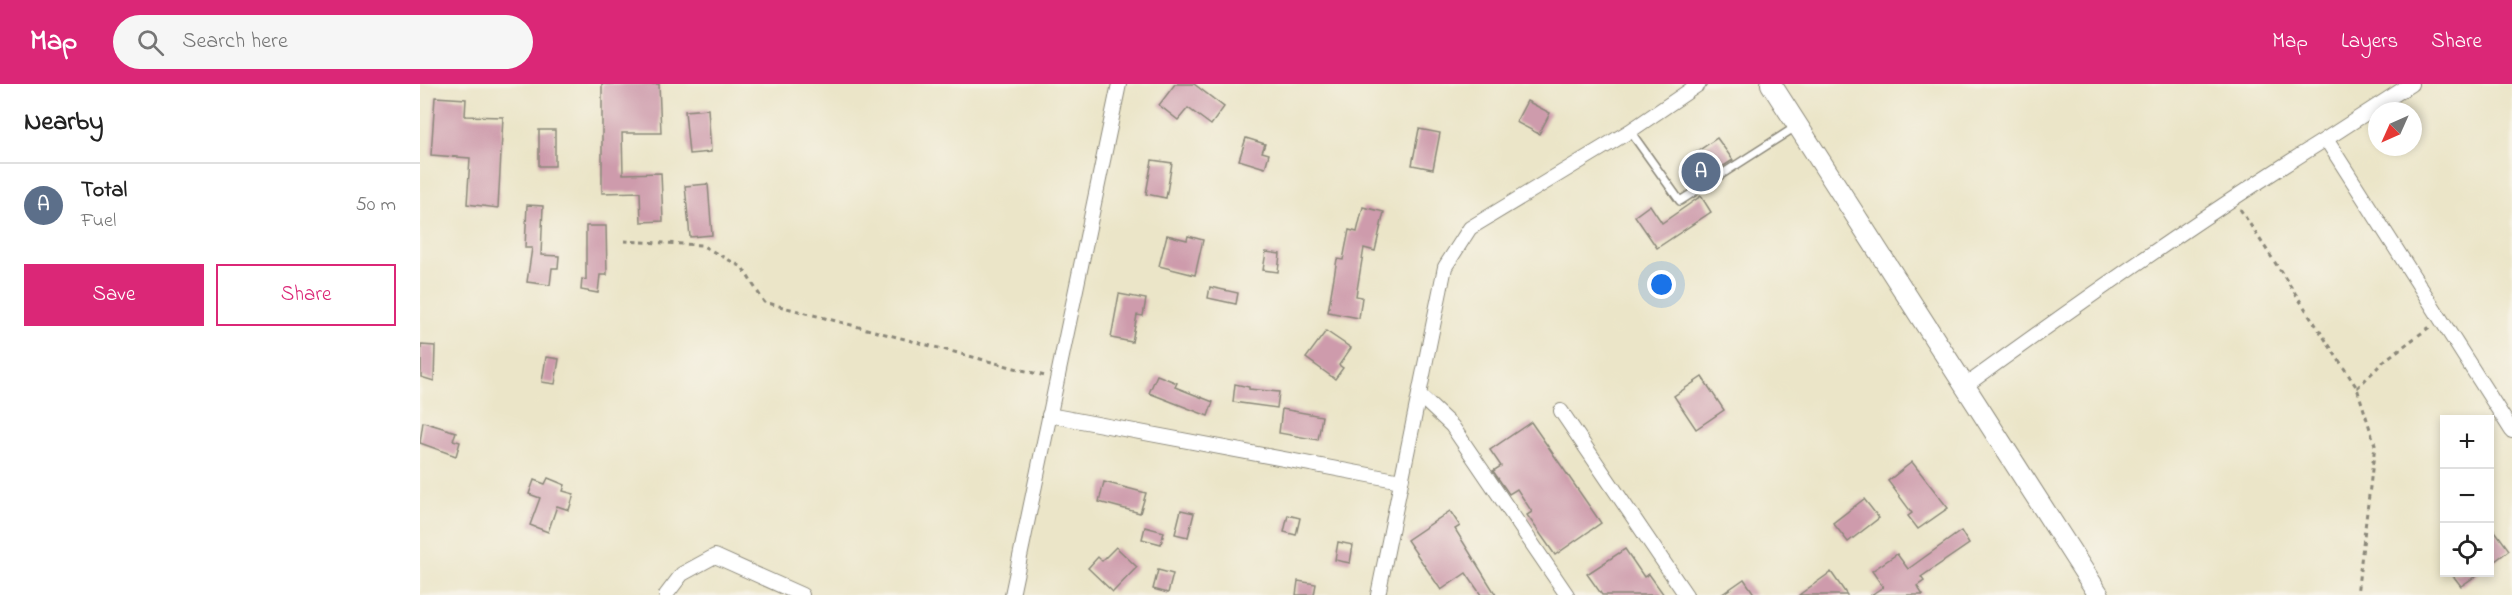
<!DOCTYPE html>
<html lang="en">
<head>
<meta charset="utf-8">
<style>
	:root { --surface:#fff; --page:#f6f6f6; --text:#222; --muted:#767676; --line:#e0e0e0; --accent:#db2777 }
	body { margin:0; font-family:"Indie Flower",sans-serif; background:var(--page); color:var(--text) }
	.controls { position:absolute; right:18px; bottom:18px; display:grid; overflow:hidden; border-radius:0px; box-shadow:0 3px 9px #0003 }
	.controls button { width:54px; height:54px; display:grid; place-items:center; padding:0; border:0; border-bottom:2px solid var(--line); background:var(--surface); color:var(--text); font:30px sans-serif }
	.compass { position:absolute; left:1948px; top:18px; width:54px; height:54px; border-radius:50%; background:var(--surface); box-shadow:0 3px 9px #0003; rotate:225deg }
	.you { position:absolute; left:1242px; top:201px; width:21px; height:21px; margin:-15px; border:4px solid #fff; border-radius:50%; background:#1a73e8; box-shadow:0 0 0 9px #1a73e833 }
	.badge { display:grid; place-items:center; width:39px; height:39px; border-radius:50%; background:var(--accent); color:#fff; font-size:20px; font-weight:700 }
	.pin { position:absolute; translate:-50% -50%; border:3px solid #fff; box-shadow:0 2px 6px #0006 }
	.list { margin:0; padding:0; list-style:none }
	h2 { display:flex; justify-content:space-between; align-items:center; height:78px; margin:0; padding:0 24px; font-size:26px }
	h2 small { font-size:20px; font-weight:400; color:var(--muted) }
	.list li { display:grid; grid-template-columns:39px 1fr auto; gap:18px; align-items:center; box-sizing:border-box; height:84px; padding:0 24px; border-top:2px solid var(--line) }
	.list b { display:block; font-size:22px; white-space:nowrap }
	.list p { margin:0; font-size:20px; white-space:nowrap; color:var(--muted) }
	.list em { font-size:20px; font-style:normal; color:var(--muted) }
	.actions { display:flex; gap:12px; padding:18px 24px }
	.actions a { flex:1; padding:14px 0; border:2px solid var(--accent); border-radius:0px; text-align:center; font-size:21px; color:var(--accent) }
	.actions .main { background:var(--accent); color:#fff }
	.icon { flex:none; width:33px; height:33px; fill:none; stroke:currentColor; stroke-width:2; stroke-linecap:round; stroke-linejoin:round }
	.map { position:relative; flex:none; width:2092px; height:511px; overflow:hidden }
	header { display:flex; align-items:center; gap:36px; box-sizing:border-box; height:84px; padding:0 30px; background:var(--accent); color:#fff }
	header strong { font-size:28px }
	nav { display:flex; gap:33px; margin-inline-start:auto; font-size:21px }
	.search { width:420px; height:54px; background:var(--page); display:flex; align-items:center; gap:15px; box-sizing:border-box; padding:0 21px; border-radius:33px; color:var(--muted); font-size:22px }
	main { display:flex }
	aside { flex:1; background:var(--surface) }
	.map>svg:first-child { display:block }
	.building { fill:#ce9bac }
	.lines { fill:none; stroke-linecap:round; stroke-linejoin:round }
	.lane-casing { stroke:#8b887a; stroke-width:10 }
	.street-casing { stroke:#8b887a; stroke-width:16 }
	.secondary-casing { stroke:#8b887a; stroke-width:22 }
	.path { stroke:#8b887a; stroke-width:3; stroke-dasharray:4.5 4.5; stroke-linecap:butt }
	.lane { stroke:#fff; stroke-width:7 }
	.street { stroke:#fff; stroke-width:14 }
	.secondary { stroke:#fff; stroke-width:20 }
</style>
</head>
<body>
<header>
<strong>Map</strong>
<div class="search"><svg class="icon" aria-label="search" viewBox="0 0 24 24"><circle cx="10" cy="10" r="6"/><path d="M15 15l6 6"/></svg>Search here</div>
<nav><a>Map</a><a>Layers</a><a>Share</a></nav>
</header>
<main>
<aside>
<h2>Nearby<small></small></h2>
<ul class="list">
<li><span class="badge" style="background:#5c6f8a">A</span><div><b>Total</b><p>Fuel</p></div><em>50 m</em></li>
</ul>
<div class="actions"><a class="main">Save</a><a>Share</a></div>
</aside>
<div class="map">
<svg width="2092" height="511" viewBox="0 0 2092 511">
	<rect width="100%" height="100%" fill="#f7f3e8"/>
	<filter id="ink" filterUnits="userSpaceOnUse"><feTurbulence type="fractalNoise" baseFrequency=".0167" numOctaves="2"/><feDisplacementMap in="SourceGraphic" scale="12" xChannelSelector="R" yChannelSelector="G"/><feConvolveMatrix kernelMatrix="1 2 1 2 8 2 1 2 1" color-interpolation-filters="sRGB"/></filter>
	<filter id="wash" filterUnits="userSpaceOnUse"><feTurbulence type="fractalNoise" baseFrequency=".008" numOctaves="4" result="noise"/><feDisplacementMap in="SourceGraphic" scale="24" xChannelSelector="R" yChannelSelector="G"/><feGaussianBlur stdDeviation="1.35" result="paint"/><feColorMatrix in="noise" values="0 0 0 0 0 0 0 0 0 0 0 0 0 0 0 0 0 1.4 0 .05"/><feComposite in="paint" operator="in"/></filter>
	<g filter="url(#wash)">
		<rect width="100%" height="100%" fill="#ebe5c8"/>
		<g id="blocks">
			<g class="building">
				<path d="M182,0H239L241,49H202L203,90L241,89L243,137L221,138L220,108L182,109Z"/>
				<path d="M755,0H774L804,23L791,41L768,24L758,36L739,21Z"/>
				<path d="M15,13L46,15L45,32L83,33L78,124L47,120L50,74L11,71Z"/>
				<path d="M1107,17L1130,29L1119,50L1096,38Z"/>
				<path d="M288,25L291,68L269,70L265,27Z"/>
				<path d="M999,45L1020,49L1013,85L992,81Z"/>
				<rect x="119" y="46" width="16" height="36"/>
				<path d="M826,54L845,60L842,68L849,70L845,84L819,76Z"/>
				<path d="M1297,54L1313,76L1283,95L1268,74Z"/>
				<path d="M732,76L752,79L746,114L726,110Z"/>
				<path d="M288,100L292,151L270,153L265,102Z"/>
				<path d="M1281,112L1291,128L1237,164L1215,132L1230,121L1242,139Z"/>
				<path d="M107,121L123,122L121,171L139,172L138,184H132L130,201L107,198L112,164H105Z"/>
				<path d="M943,123L964,128L955,167L944,164L936,212L942,213L939,234L908,228L917,175L923,176L929,146L937,148Z"/>
				<path d="M166,142H186L187,191H180L178,209L161,206L162,195L166,196Z"/>
				<path d="M747,151L767,156L768,152L783,156L775,191L739,182Z"/>
				<path d="M846,168L860,170L858,188L843,186Z"/>
				<path d="M790,203L818,209L816,220L788,214Z"/>
				<path d="M699,210L726,215L723,232L717,231L712,258L691,254Z"/>
				<path d="M906,247L931,264L919,281L923,284L915,295L886,274Z"/>
				<path d="M1,261L15,262L14,297L1,293Z"/>
				<path d="M126,273L139,275L135,300L122,298Z"/>
				<path d="M737,291L757,299L755,303L793,318L788,332L729,309Z"/>
				<path d="M1282,293L1304,326L1276,345L1254,312Z"/>
				<path d="M815,300L829,303V305L859,308L857,324L813,318Z"/>
				<path d="M862,325L902,332L898,356L859,349Z"/>
				<path d="M3,338L36,348L33,356L40,358L36,372L0,359Z"/>
				<path d="M1111,338L1181,439L1135,471L1107,431L1112,428L1097,405L1089,410L1073,387L1081,382L1070,366Z"/>
				<path d="M1492,378L1528,424L1498,445L1488,432L1492,429L1468,397Z"/>
				<path d="M128,394L145,401L143,407L154,410L149,426L137,422L128,448L110,441L120,414L109,410L114,396L125,400Z"/>
				<path d="M684,398L726,409L720,429L679,418Z"/>
				<path d="M1444,415L1459,434L1428,458L1413,439Z"/>
				<path d="M761,426L774,429L768,453L755,450Z"/>
				<path d="M1030,427L1040,442L1035,445L1076,511H1061L1046,489L1021,506L987,456Z"/>
				<path d="M868,431L880,434L876,451L864,448Z"/>
				<path d="M2070,440L2089,466L2070,481Z"/>
				<path d="M725,443L744,448L741,460L722,455Z"/>
				<path d="M1541,447L1549,460L1501,493L1504,497L1497,502L1503,511H1451L1463,503L1452,487L1477,470L1488,485Z"/>
				<path d="M918,458L933,461L930,479L915,476Z"/>
				<path d="M696,463L717,483L693,508L668,484L678,473L682,477Z"/>
				<path d="M1205,465L1224,493L1229,490L1244,511H1182L1167,490Z"/>
				<path d="M738,486L753,490L748,509L733,505Z"/>
				<path d="M1411,488L1427,511H1379Z"/>
				<path d="M2031,489H2060L2041,502Z"/>
				<path d="M1324,495L1335,511H1301Z"/>
				<path d="M878,497L896,500L894,511H876Z"/>
			</g>
		</g>
	</g>
	<g filter="url(#ink)">
		<use href="#blocks" fill-opacity="0" stroke="#8b887a" stroke-width="1.5"/>
		<g class="lines">
			<g class="lane-casing">
				<path id="lane" d="M1210,47L1260,117L1377,42"/>
			</g>
			<g class="street-casing">
				<g id="street">
					<path d="M1991,0L1906,55L2092,347"/>
					<path d="M1545,302C1663,216 1782,132 1906,55"/>
					<path d="M999,311L1032,342L1147,511"/>
					<path d="M1141,327L1266,511"/>
					<path d="M629,331L981,397"/>
					<path d="M246,511L262,490L295,472L382,511"/>
					<path d="M592,511L699,0"/>
					<path d="M958,511L1025,183L1050,144L1210,47L1279,0"/>
				</g>
			</g>
			<g class="secondary-casing">
				<path id="secondary" d="M1351,0L1679,511"/>
			</g>
			<g class="path">
				<path d="M1820,125L1937,304L1955,361L1937,511"/>
				<path d="M204,157L281,161L322,183L344,218L625,292"/>
				<path d="M1937,304L1965,276L2011,242"/>
			</g>
			<use href="#lane" class="lane"/>
			<use href="#street" class="street"/>
			<use href="#secondary" class="secondary"/>
		</g>
	</g>
</svg>
<div class="controls">
<button>+</button>
<button>−</button>
<button><svg class="icon" aria-label="locate" viewBox="0 0 24 24"><circle cx="12" cy="12" r="6"/><path d="M12 2v4M12 18v4M2 12h4M18 12h4"/></svg></button>
</div>
<svg class="compass" viewBox="-18 -18 36 36"><path d="M0-13l5 13h-10z" fill="#e53935"/><path d="M0 13l5-13h-10z" fill="#767676"/></svg>
<div class="you"></div>
<div class="pin badge" style="left:1281px;top:88px;background:#5c6f8a">A</div>
</div>
</main>
</body>
</html>
